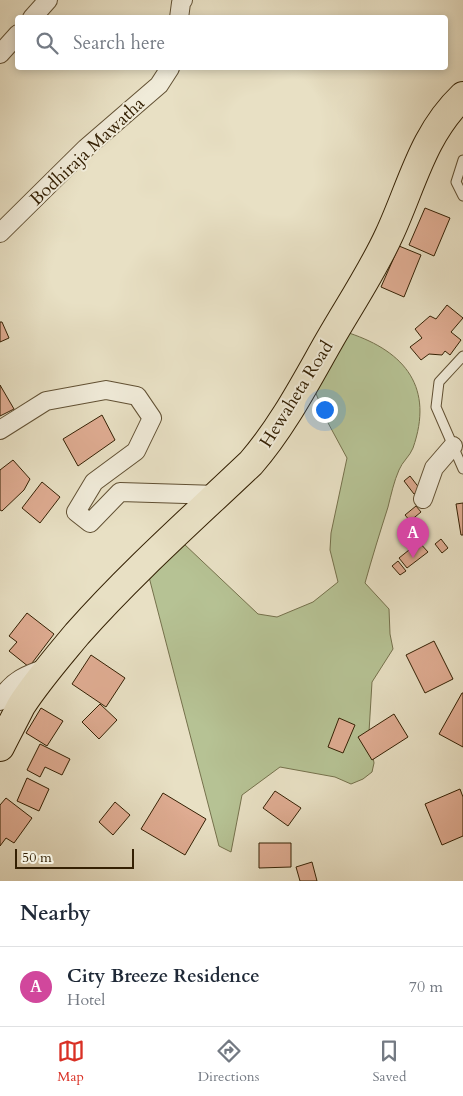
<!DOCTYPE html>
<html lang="en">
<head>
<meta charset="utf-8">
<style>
	:root { --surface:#fff; --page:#f6f6f7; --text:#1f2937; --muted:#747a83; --line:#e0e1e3; --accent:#d93025 }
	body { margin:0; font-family:Cardo,serif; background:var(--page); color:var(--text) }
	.scale { position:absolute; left:15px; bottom:12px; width:119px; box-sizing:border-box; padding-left:5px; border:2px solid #342003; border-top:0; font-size:14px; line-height:18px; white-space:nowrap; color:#342003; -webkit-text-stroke:4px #f0ebd9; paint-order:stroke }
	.you { position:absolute; left:324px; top:409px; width:18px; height:18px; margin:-12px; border:4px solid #fff; border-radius:50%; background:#1a73e8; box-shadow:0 0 0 8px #1a73e833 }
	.badge { display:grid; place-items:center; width:32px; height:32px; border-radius:50%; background:var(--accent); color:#fff; font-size:16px; font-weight:700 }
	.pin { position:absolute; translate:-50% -41px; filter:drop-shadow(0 1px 2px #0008) }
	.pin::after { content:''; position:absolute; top:26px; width:18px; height:15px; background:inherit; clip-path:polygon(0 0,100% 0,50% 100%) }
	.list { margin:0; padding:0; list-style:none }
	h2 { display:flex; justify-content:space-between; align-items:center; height:65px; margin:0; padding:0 20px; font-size:21px }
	h2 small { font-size:16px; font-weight:400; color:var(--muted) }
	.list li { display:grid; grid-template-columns:32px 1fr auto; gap:15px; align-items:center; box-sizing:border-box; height:80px; padding:0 20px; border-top:1px solid var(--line) }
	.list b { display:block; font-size:19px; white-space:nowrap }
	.list p { margin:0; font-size:16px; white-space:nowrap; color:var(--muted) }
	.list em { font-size:16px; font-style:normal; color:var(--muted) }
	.icon { flex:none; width:28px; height:28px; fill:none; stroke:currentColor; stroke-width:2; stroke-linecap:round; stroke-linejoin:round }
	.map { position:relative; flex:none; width:463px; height:881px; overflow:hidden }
	.search { position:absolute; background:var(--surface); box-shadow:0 2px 8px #0003; left:15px; right:15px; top:15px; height:55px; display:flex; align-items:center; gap:12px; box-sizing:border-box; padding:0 18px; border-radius:5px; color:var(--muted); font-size:19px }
	.sheet { height:145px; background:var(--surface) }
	nav { display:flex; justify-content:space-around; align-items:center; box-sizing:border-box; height:70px; border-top:1px solid var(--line); background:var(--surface); font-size:14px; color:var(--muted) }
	nav a { display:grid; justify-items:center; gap:2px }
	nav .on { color:var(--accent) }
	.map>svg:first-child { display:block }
	.green { fill:#b6c294; stroke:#75714c }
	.building { fill:#dfac92; stroke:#342003 }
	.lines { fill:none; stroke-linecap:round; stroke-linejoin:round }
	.lane-casing { stroke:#615033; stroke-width:11 }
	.street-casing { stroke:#615033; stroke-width:20 }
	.highway-casing { stroke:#342003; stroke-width:30 }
	.lane { stroke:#f0ebd9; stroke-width:9 }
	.street { stroke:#f0ebd9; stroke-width:18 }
	.highway { stroke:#e8e0c4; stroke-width:28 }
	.labels { text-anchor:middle; stroke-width:4; stroke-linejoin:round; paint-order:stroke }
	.street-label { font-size:18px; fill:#342003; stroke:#f0ebd9 }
</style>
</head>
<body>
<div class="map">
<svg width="463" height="881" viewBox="0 0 463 881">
	<rect width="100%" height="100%" fill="#e8e0c4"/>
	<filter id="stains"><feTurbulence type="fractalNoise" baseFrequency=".004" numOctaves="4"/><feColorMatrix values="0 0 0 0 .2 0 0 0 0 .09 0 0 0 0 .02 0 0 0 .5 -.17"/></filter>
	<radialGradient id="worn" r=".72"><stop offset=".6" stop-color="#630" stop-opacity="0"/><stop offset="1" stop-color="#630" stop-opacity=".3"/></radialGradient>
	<path class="green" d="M349,333C406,352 434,388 413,448C410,456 402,462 399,470C394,481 391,495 388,507C380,532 372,558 365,583L389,609L390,634L393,649L372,682L369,732L374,763L372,772L363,779L351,784L335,777L280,767L242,795L231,852L219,846L149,577L183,543L258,614L277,617L313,602L338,582L330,550L331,533L347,458L327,421L315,391Z"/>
	<g class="building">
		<path d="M425,208L450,218L434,256L409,245Z"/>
		<path d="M399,246L421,255L404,297L381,287Z"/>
		<path d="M447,305L463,318L451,332L461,340L450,355L445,351L442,355L429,354L421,360L410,347L422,338L415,329L430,316L436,319Z"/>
		<path d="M0,322H2L9,338L0,342Z"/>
		<path d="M0,385L14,409L0,416Z"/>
		<path d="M102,415L115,440L78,466L63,439Z"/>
		<path d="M13,460L30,479L24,490L2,511L0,510V470Z"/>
		<path d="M410,476L420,489L414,494L404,481Z"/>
		<path d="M42,482L60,497L40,523L22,508Z"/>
		<path d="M463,503V535H461L456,504Z"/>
		<path d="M416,506L421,512L410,521L405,515Z"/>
		<path d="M416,525L420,530L411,538L407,533Z"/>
		<path d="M441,539L448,548L442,553L435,544Z"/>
		<path d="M419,542L428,552L407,568L399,558Z"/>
		<path d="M398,561L406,571L400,575L392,566Z"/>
		<path d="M27,613L54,634L29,667L9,651L17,642L9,636Z"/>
		<path d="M434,641L453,679L425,693L406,655Z"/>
		<path d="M91,655L125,678L106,707L72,684Z"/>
		<path d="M462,693H463V747L439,734Z"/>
		<path d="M100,704L117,720L99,739L82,722Z"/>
		<path d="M41,708L63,721L47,746L26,733Z"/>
		<path d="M394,714L408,737L372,760L358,737Z"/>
		<path d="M339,718L355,725L343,753L328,747Z"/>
		<path d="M40,744L70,759L62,775L45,767L40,777L27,770Z"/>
		<path d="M27,778L49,789L39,811L17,801Z"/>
		<path d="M460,789L463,797V836L442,845L425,804Z"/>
		<path d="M275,791L301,808L288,826L263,808Z"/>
		<path d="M163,793L206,819L185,855L141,829Z"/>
		<path d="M6,798L32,818L14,843L6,838L0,846V805Z"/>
		<path d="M115,802L130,815L113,835L99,822Z"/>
		<path d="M259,843H291V867L259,868Z"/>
		<path d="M312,862L317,881H300L296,867Z"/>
	</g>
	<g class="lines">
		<g class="lane-casing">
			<g id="lane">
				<path d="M463,160L456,182L463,196"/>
				<path d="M463,356L439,382L436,407L463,469"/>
			</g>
		</g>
		<g class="street-casing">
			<g id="street">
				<path d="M32,18L48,0"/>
				<path d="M179,18L181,3L183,0"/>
				<path d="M0,54L18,34"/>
				<path d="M0,233L86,148L159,85L170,68"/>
				<path d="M0,430L46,401L106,390L137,396L152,418L136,451L94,482L76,512L90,523L120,492L218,495"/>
				<path d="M423,499L434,468L453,446"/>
				<path d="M0,701C11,680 28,674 49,667"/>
			</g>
		</g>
		<g class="highway-casing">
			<path id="highway" d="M0,747C7,733 14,720 21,706C37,681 58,657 77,634C131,573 192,519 251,463C283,426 305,383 329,341C349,306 372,272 389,235C412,186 422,135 463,96"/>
		</g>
		<use href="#lane" class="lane"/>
		<use href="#street" class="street"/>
		<use href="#highway" class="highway"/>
	</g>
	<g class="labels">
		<g class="street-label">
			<text transform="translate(87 151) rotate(-43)" y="6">Bodhiraja Mawatha</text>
			<text transform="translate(296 394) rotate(-58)" y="6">Hewaheta Road</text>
		</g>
	</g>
	<rect width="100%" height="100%" filter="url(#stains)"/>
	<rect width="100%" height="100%" fill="url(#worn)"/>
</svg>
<div class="scale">50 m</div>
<div class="you"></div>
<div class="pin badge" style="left:413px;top:558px;background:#d1479c">A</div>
<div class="search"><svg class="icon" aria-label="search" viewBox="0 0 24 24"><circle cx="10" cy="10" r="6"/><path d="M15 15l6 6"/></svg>Search here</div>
</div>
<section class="sheet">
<h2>Nearby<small></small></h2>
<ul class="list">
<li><span class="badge" style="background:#d1479c">A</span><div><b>City Breeze Residence</b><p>Hotel</p></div><em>70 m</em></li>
</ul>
</section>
<nav>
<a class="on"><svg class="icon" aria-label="map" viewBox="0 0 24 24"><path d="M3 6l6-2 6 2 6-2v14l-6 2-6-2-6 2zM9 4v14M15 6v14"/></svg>Map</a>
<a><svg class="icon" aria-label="directions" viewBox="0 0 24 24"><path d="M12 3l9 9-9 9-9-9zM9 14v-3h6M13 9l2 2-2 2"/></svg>Directions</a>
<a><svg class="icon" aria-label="saved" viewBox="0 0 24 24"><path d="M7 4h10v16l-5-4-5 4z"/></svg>Saved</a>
</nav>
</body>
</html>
